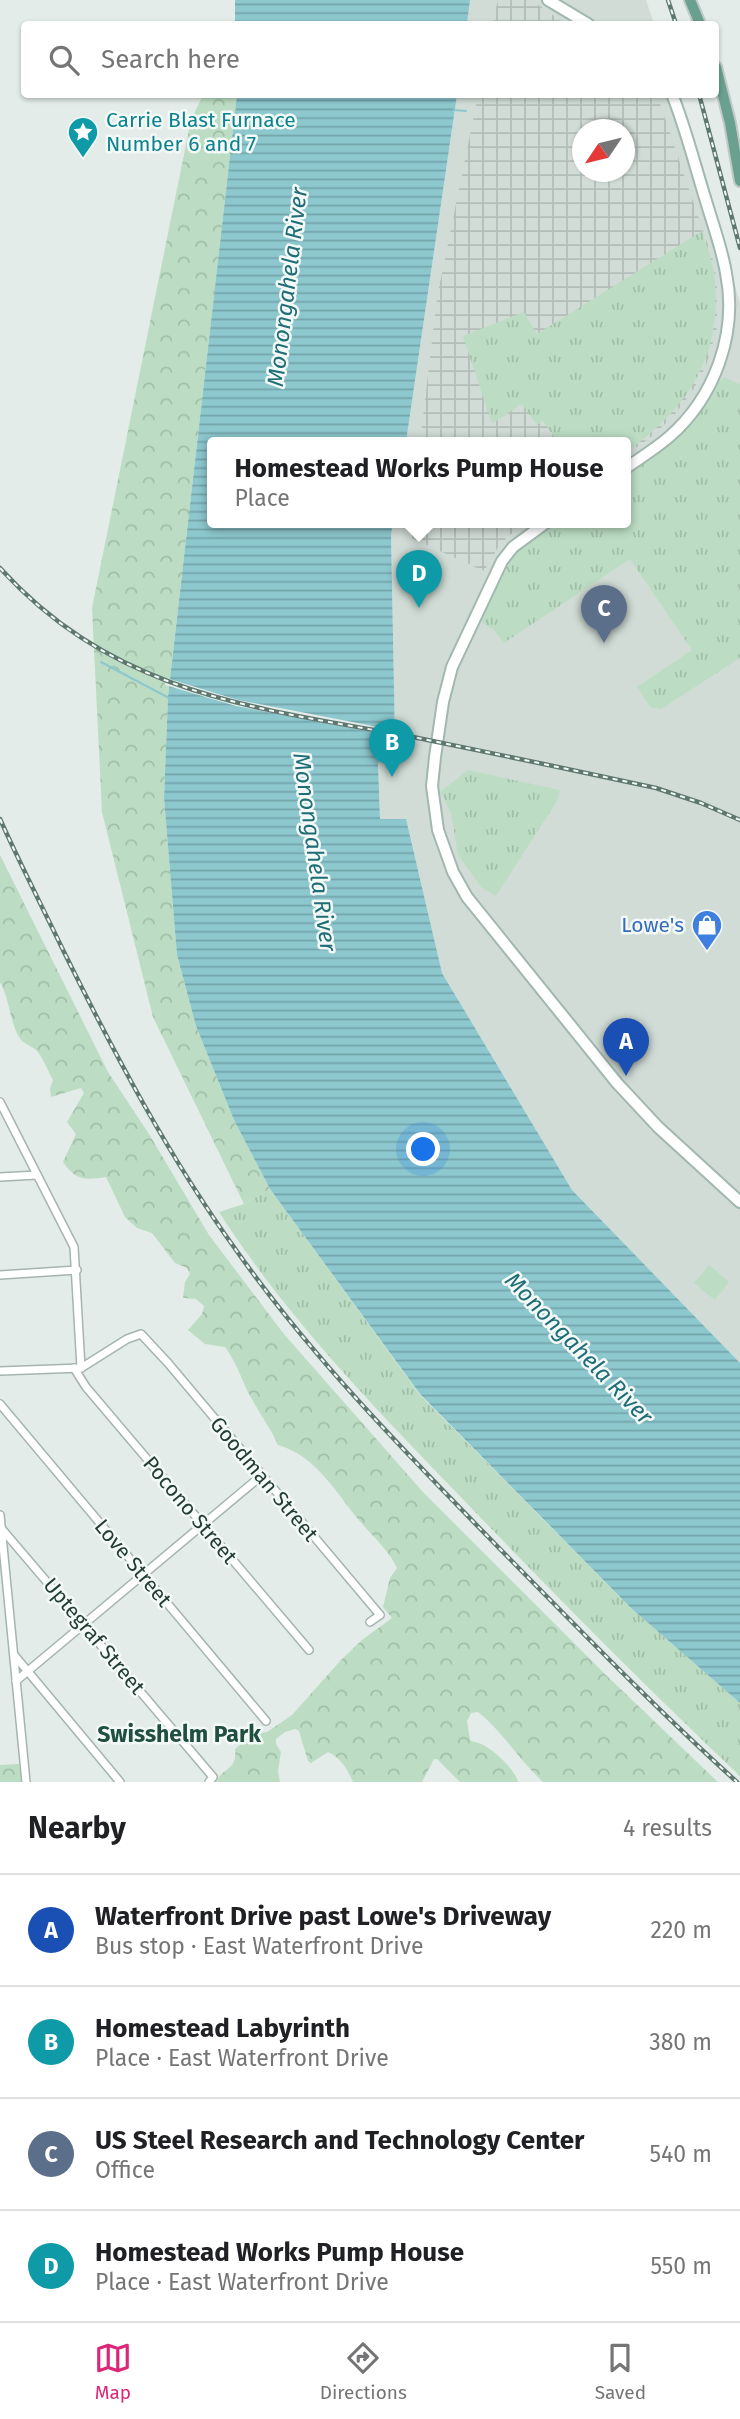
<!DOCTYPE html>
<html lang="en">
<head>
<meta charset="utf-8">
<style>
	:root { --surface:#fff; --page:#f6f6f6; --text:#202124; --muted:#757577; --line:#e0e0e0; --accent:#db2777 }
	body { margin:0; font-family:"Fira Sans",sans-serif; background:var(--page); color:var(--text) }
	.compass { position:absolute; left:572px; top:119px; width:63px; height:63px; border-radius:50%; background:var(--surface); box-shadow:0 2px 5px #0004; rotate:235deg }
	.you { position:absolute; left:424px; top:1150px; width:24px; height:24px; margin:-18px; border:5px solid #fff; border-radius:50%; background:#1a73e8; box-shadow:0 0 0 10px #1a73e833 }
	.badge { display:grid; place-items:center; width:46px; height:46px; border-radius:50%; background:var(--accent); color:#fff; font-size:23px; font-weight:700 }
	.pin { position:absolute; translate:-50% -58px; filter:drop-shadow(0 2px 4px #0008) }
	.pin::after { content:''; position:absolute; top:37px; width:24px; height:21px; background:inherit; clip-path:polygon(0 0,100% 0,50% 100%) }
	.popup { position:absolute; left:207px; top:437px; width:424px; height:91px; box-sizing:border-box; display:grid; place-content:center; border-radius:7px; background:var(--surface); filter:drop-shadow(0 2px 5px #0005); font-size:23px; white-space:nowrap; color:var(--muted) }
	.popup b { font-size:26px; color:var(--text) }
	.popup::after { content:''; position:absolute; left:50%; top:100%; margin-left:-14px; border:14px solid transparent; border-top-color:var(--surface) }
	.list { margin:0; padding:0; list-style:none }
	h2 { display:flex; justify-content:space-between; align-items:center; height:91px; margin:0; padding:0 28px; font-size:30px }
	h2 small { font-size:23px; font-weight:400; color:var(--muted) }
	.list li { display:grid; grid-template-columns:46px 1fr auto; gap:21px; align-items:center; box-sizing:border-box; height:112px; padding:0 28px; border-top:2px solid var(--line) }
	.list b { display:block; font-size:26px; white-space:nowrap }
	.list p { margin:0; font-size:23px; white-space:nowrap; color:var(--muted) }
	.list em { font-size:23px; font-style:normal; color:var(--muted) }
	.icon { flex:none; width:38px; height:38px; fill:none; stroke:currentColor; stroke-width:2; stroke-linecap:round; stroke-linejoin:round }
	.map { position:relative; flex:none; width:740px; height:1782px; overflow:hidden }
	.search { position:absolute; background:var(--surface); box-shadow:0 2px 5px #0004; left:21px; right:21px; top:21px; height:77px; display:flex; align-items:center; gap:18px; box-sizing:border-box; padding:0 24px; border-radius:7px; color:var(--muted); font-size:26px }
	.sheet { height:539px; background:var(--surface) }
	nav { display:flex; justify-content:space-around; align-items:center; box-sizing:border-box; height:98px; border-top:2px solid var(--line); background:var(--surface); font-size:19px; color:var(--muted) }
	nav a { display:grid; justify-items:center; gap:4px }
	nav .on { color:var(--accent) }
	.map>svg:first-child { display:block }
	.built { fill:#d1dcd6; fill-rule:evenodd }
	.industrial { fill:url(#industrial-grid); fill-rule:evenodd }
	.grass { fill:url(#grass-tufts) }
	.forest { fill:url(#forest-crowns) }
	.pitch { fill:#bcddc3 }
	.water { fill:url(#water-rules) }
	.pier { fill:#e3ece8 }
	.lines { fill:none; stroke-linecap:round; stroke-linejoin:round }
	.stream { stroke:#8dc8cf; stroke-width:2 }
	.street-casing { stroke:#a6b4af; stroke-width:10 }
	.secondary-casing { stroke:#a1b8af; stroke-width:14 }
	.primary-casing { stroke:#c1c9c6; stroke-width:14 }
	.street { stroke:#fff; stroke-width:7 }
	.secondary { stroke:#fff; stroke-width:10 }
	.primary { stroke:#69a08f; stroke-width:10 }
	.rail-casing { stroke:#5e7870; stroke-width:4.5 }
	.rail { stroke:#f3f9f6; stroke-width:2; stroke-dasharray:5; stroke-linecap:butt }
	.labels { text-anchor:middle; stroke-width:5; stroke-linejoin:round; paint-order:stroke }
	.culture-label { font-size:21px; fill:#0d838f; stroke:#f3f9f6; text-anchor:start }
	.shop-label { font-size:21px; fill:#366cbe; stroke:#f3f9f6; text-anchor:end }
	.street-label { font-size:21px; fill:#233d35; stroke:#f3f9f6 }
	.water-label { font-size:23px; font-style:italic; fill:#1f6d77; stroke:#f3f9f6 }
	.neighbourhood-label { font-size:23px; font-weight:bold; fill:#204e41; stroke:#f3f9f6 }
</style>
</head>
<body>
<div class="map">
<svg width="740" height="1782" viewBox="0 0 740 1782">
	<defs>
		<pattern id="industrial-grid" width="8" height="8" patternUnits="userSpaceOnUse" patternTransform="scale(1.75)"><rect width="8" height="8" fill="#d1dcd6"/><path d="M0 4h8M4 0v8" fill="none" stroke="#b3beb8"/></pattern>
		<pattern id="grass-tufts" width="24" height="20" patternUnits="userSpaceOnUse" patternTransform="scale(1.75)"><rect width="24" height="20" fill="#bcddc3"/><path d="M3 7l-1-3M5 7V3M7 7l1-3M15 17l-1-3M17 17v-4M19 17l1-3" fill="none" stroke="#a1bfa8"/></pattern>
		<pattern id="forest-crowns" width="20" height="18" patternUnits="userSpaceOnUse" patternTransform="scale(1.75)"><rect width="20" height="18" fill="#bcddc3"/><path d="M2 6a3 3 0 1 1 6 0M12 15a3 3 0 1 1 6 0" fill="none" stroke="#a1bfa8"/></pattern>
		<pattern id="water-rules" width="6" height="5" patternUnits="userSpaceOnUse" patternTransform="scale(1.75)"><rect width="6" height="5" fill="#8dc8cf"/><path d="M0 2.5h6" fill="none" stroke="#73a4a9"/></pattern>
	</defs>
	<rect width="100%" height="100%" fill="#e3ece8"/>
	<g class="built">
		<path d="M470,0H646L654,24H467Z"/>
		<path d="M457,95H675L740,303V1363L572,1190L442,973L406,820L380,819L378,764L395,739L391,535L393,522H626V442H406ZM582,130H624V172H582Z"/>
	</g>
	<g class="industrial">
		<path d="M498,0H531L566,24H492Z"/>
		<path d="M478,95H657L713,260L717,283V328L706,366L693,390L675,414L651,437L626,455V442H420L437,298ZM582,130H624V172H582Z"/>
		<path d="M410,522H525L500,544L484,571L409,537Z"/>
	</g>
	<g class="grass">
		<path d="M702,231C706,245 712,259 714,273C724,354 690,407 626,452V442H558L543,421L537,425L522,404L492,424L463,336L524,312L537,334Z"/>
		<path d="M724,377L740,384V658L661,709L650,707L637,687L692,650L630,559L504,643L494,630L483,623L480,616L505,562L522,544L554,522H626V475C646,460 671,446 687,426C701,411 708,390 724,377Z"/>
		<path d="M468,770L560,790L557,801L496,896L482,888L458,855L451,813L440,792Z"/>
		<path d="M270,1189L420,1395L632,1609L740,1703V1776C642,1683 548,1588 455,1491C370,1403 285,1315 219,1212L244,1204Z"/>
	</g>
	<g class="forest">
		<path d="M203,95H237L168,697L164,798L177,955L196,1026L234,1120L270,1189L244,1204L153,1017L102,812L92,608L191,120Z"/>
		<path d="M0,855L108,1072L149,1134L209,1235L283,1333L423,1492L608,1677L718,1782H543C519,1760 503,1732 478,1712L471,1713L467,1721L470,1740C473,1742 477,1742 481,1744C493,1749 515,1769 518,1782H460L437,1759H434L422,1782H353C347,1769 341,1758 328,1752L311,1763L308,1761L299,1731L295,1729L285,1732L276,1739V1744L281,1752L278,1771L280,1782H216C224,1766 237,1771 235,1749L253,1734L267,1732L292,1715L341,1660L362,1640L392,1618L383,1607L390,1578L397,1568C391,1554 375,1538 364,1526C338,1497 318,1456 278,1445C271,1429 261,1416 253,1401C242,1383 239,1366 225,1347L205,1344L188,1330L202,1314L204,1306L196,1299L183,1298L185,1282L190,1274L187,1268L175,1263L152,1233L137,1228L125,1217L106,1177C85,1180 76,1181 63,1162L76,1134L67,1122L84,1093L81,1088L51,1097L50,1088L53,1080C48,1071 43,1057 36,1050C27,1043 21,1044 16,1031C9,1015 9,998 0,982Z"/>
		<path d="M19,1764L22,1782H0V1765Z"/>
	</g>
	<path class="pitch" d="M709,1265L729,1282L715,1300L694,1283Z"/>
	<g class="water">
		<path d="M235,0H470L467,24H235Z"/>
		<path d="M237,95H457L406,442H212V522H393L391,535L395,739L378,764L380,819H406L442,973L572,1190L740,1363V1703L632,1609L420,1394L270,1189L234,1120L196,1026L177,955L164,798L168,697Z"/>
	</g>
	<path class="pier" d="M166,678L238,700L399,731V737L236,706L165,685Z"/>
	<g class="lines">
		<g class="stream">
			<path d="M454,110L466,111"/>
			<path d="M101,662L169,698"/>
		</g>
		<g class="street-casing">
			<g id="street">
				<path d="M0,1102L74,1247L81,1368"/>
				<path d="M0,1177L37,1175"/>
				<path d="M0,1275L77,1270"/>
				<path d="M74,1368L86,1387L309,1650"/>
				<path d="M0,1371L81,1368L127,1339L141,1334L168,1363L380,1615L370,1622"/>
				<path d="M0,1404L266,1721"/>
				<path d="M0,1515L26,1782"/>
				<path d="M1,1528L213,1777L209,1782"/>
				<path d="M15,1656L120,1782"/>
				<path d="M16,1681L261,1476"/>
			</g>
		</g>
		<g class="secondary-casing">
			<g id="secondary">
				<path d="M548,0L588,24"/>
				<path d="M626,468C640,458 655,449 669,437C715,397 738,333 726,273C722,249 713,225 706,201C695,166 686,129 672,94"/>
				<path d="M547,522L513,547L502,561L452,667L443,702L435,757L432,786L438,830L453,872L467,897L617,1083L658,1127L740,1202"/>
			</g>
		</g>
		<g class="primary-casing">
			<g id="primary">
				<path d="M690,0L700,24"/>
				<path d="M716,67L730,123L740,181"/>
			</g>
		</g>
		<use href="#street" class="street"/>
		<use href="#secondary" class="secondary"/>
		<use href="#primary" class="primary"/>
		<g class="rail-casing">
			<g id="rail">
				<path d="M668,0L676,24"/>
				<path d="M699,94L740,248"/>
				<path d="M0,568C116,696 258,708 418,738C497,754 577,771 656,788L701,803L740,820"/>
				<path d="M0,819C20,864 43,908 64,952C115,1055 169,1157 236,1250C313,1359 407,1454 500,1549C578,1628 655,1708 737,1782"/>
			</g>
		</g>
		<use href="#rail" class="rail"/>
	</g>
	<defs>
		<g id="sight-pin" transform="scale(1.575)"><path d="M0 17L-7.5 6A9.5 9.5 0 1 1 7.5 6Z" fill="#0f9aa8" stroke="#f3f9f6"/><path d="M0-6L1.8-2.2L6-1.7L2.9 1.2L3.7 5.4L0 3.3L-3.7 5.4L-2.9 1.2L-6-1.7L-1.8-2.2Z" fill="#fff"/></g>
		<g id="shop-pin" transform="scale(1.575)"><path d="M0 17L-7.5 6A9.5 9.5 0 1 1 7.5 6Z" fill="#3f7fe0" stroke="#f3f9f6"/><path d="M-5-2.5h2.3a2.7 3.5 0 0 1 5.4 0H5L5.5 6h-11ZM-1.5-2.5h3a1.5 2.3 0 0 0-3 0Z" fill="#fff"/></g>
	</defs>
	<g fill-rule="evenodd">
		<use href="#sight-pin" x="83" y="132"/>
		<use href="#shop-pin" x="707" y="925"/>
	</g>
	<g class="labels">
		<g class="culture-label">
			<text x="106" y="127">Carrie Blast Furnace<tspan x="106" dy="24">Number 6 and 7</tspan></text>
		</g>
		<g class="shop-label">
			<text x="684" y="932">Lowe's</text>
		</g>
		<g class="street-label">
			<text transform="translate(264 1479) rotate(50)" y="7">Goodman Street</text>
			<text transform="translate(190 1510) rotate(50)" y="7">Pocono Street</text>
			<text transform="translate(133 1563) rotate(50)" y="7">Love Street</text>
			<text transform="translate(94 1636) rotate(50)" y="7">Uptegraf Street</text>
		</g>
		<g class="water-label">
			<text transform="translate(287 287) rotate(-83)" y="8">Monongahela River</text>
			<text transform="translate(315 852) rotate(82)" y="8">Monongahela River</text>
			<text transform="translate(579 1348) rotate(46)" y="8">Monongahela River</text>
		</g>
		<g class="neighbourhood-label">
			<text x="179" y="1742">Swisshelm Park</text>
		</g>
	</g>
</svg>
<svg class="compass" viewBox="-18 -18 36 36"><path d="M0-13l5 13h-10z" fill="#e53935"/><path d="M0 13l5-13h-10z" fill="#757577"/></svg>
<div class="you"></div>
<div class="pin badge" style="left:626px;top:1076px;background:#1a4fb4">A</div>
<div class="pin badge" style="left:392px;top:777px;background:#0f9aa8">B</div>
<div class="pin badge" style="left:604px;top:643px;background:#5c6f8a">C</div>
<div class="pin badge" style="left:419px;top:608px;background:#0f9aa8">D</div>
<div class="popup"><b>Homestead Works Pump House</b>Place</div>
<div class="search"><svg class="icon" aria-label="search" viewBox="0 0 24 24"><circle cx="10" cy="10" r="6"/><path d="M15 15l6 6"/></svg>Search here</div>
</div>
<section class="sheet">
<h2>Nearby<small>4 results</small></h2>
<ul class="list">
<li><span class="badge" style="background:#1a4fb4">A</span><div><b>Waterfront Drive past Lowe's Driveway</b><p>Bus stop · East Waterfront Drive</p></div><em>220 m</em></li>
<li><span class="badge" style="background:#0f9aa8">B</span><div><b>Homestead Labyrinth</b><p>Place · East Waterfront Drive</p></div><em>380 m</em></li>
<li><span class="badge" style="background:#5c6f8a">C</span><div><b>US Steel Research and Technology Center</b><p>Office</p></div><em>540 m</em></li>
<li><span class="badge" style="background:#0f9aa8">D</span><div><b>Homestead Works Pump House</b><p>Place · East Waterfront Drive</p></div><em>550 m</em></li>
</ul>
</section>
<nav>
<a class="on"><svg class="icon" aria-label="map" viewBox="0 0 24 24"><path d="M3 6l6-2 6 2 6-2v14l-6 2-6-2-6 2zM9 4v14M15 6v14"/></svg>Map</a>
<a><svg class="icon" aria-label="directions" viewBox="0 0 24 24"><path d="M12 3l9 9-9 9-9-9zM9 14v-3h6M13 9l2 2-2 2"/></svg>Directions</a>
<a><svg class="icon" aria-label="saved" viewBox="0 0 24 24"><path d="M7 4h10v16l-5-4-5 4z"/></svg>Saved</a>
</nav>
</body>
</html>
